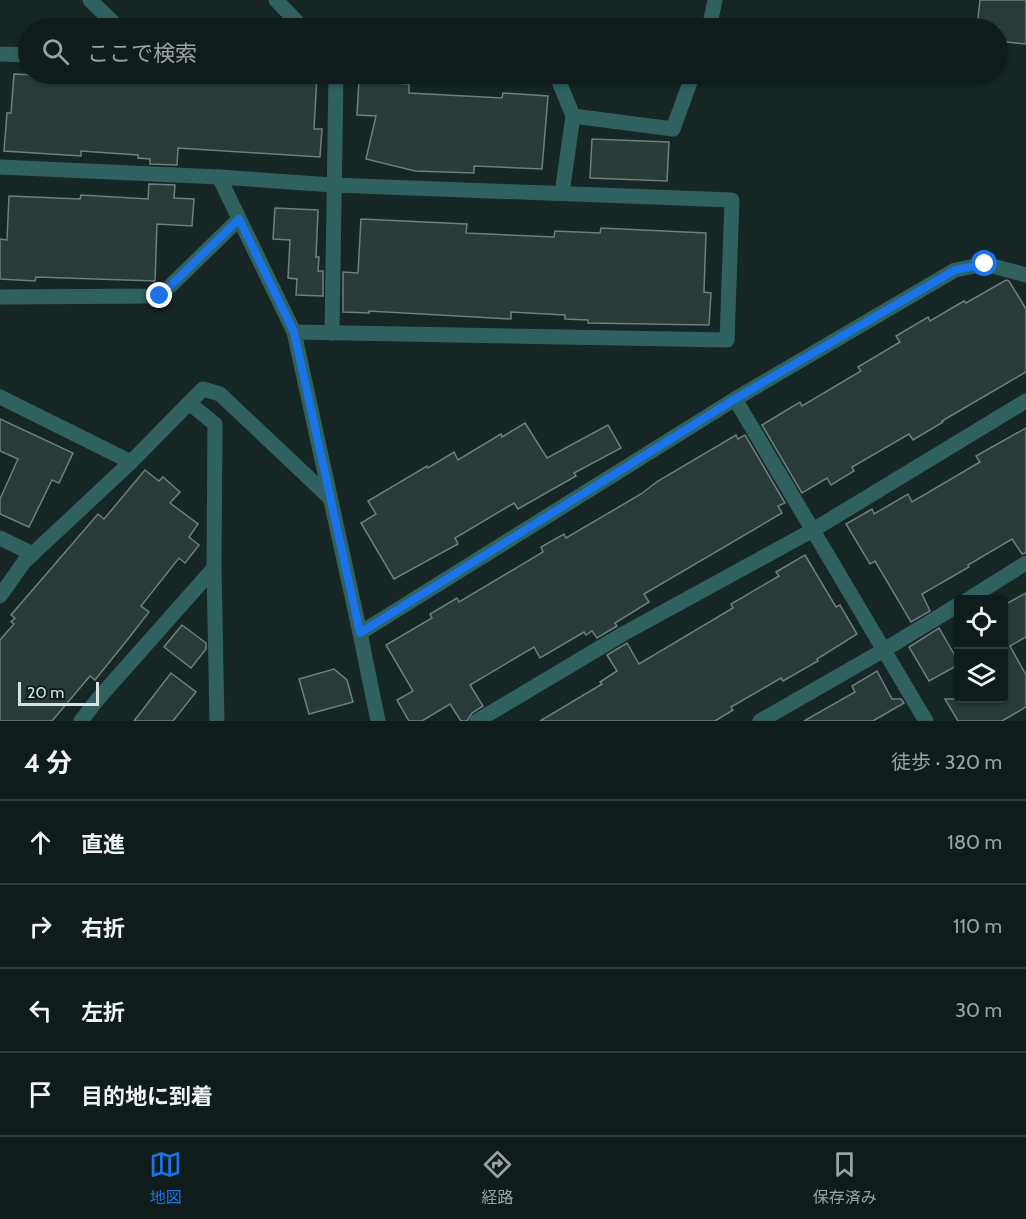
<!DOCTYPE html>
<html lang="ja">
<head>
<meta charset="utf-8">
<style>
	:root { --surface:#101c1c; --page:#192525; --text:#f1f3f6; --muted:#9ca1a3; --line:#303a3b; --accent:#1a73e8 }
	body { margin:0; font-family:Cabin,"Noto Sans JP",sans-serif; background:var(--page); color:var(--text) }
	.controls { position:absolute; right:18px; bottom:18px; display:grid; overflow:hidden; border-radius:6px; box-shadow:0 2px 4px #0004 }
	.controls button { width:54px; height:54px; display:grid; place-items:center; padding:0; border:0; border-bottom:2px solid var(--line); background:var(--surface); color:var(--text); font:30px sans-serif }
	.scale { position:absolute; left:18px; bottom:15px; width:81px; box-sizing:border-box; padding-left:6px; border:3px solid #d8e2e1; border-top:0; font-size:16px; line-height:21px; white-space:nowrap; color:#d8e2e1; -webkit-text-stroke:4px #0d1d1c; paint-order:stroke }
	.stop { position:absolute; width:18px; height:18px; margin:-14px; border:4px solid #1a73e8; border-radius:50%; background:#fff }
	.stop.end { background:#1a73e8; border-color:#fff; box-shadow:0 2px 6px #0008 }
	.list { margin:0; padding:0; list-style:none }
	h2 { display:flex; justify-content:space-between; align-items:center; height:78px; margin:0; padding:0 24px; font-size:26px }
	h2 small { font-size:20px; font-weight:400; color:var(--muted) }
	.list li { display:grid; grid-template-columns:39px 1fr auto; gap:18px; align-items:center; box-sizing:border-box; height:84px; padding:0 24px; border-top:2px solid var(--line) }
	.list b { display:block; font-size:22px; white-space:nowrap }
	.list em { font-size:20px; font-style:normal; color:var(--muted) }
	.icon { flex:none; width:33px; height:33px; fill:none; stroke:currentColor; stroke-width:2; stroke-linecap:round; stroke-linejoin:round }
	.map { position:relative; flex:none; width:1026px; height:721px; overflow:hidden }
	.search { position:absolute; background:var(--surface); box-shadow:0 2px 4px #0004; left:18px; right:18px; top:18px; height:66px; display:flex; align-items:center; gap:15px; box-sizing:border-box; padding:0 21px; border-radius:33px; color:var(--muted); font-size:22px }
	.sheet { height:414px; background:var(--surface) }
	nav { display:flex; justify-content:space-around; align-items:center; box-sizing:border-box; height:84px; border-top:2px solid var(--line); background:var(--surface); font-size:16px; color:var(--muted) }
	nav a { display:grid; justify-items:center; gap:3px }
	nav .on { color:var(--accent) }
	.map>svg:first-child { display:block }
	.building { fill:#293a39; stroke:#6d7f7e; stroke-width:1.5 }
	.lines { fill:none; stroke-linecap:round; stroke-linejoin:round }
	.minor { stroke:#2f615e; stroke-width:15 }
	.route { stroke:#1a73e8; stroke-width:8 }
</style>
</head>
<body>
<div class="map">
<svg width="1026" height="721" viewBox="0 0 1026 721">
	<rect width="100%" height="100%" fill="#162625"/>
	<g class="building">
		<path d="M980,0H1026V44L998,41V28H977Z"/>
		<path d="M14,74L53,76V74H92L158,79V75L202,77V74L278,77V74L317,76L314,129H322L320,157L178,148L177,165L150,164V159L138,158V155L81,151V156L4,151L7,113H11Z"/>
		<path d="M359,80L409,84V93L502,98L503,93L548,96L542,169L474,166V173L415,171L366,159L376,116L357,115Z"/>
		<path d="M592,139L669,142L667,181L590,178Z"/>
		<path d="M149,184L175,185L174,198L194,199L192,226L157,224L155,281L36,277L35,281L0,279V239L7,240L9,196L80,199L81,195L148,199Z"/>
		<path d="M275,208L318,210L316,257H319L318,271H323V296L296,295L297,279L288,278L290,240L273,239Z"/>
		<path d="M361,219L467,224L466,233L554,237L555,231L600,233L601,228L706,233L704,292L711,293L709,325L588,323V320L565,319V315L511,312V319L369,311V313L343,312V272L358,273Z"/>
		<path d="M1006,280L1009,281L1026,309V372L942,421L943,422L913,440L909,434L852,467L854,471L831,485L827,478L802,493L762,425L800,402L802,406L861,371L858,367L900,342L896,336L928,317L930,321L964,301L966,303Z"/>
		<path d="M0,419L73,453L59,483L52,480L29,527L0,514V499L18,459L0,451Z"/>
		<path d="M525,423L547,458L608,425L621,448L574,473L576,476L518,509L514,503L455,538L458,544L394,579L361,523L376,514L368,501L427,466L428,468L454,452L458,460L501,434L502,437Z"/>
		<path d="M1026,428V553L1022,554L1012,539L968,565L969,567L922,594L930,611L911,622L875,561L870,564L846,524L872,509L874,514L908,494L912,502L980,462L976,456Z"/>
		<path d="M736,435L738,439L745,435L785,503L778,506L782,513L644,594L649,602L615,623L617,626L597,638L592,631L586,635L584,632L540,658L534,647L470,685L483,706L472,713L467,721H461L450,704L422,721H409L397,700L413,691L386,645L432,618L430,614L457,598L459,602L543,552L541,547L564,534L566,538L641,494L658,481Z"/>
		<path d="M145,470L159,481L163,477L180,492L170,503L198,524L189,537L199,545L185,563L179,558L141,606L149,612L128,639L95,680L90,676L52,721H0V640L14,624L11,622L15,618L11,615L98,514L104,519Z"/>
		<path d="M805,555L836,607L840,605L857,634L817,659L818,661L783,681L781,678L731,707L733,710L715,721H540L602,684L600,682L617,671L607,655L627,643L639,664L733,608L731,604L779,576L776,572Z"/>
		<path d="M1026,593V637L1010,646L1026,675V707L1002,721H958L945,699H1004V605Z"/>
		<path d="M182,625L206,643V649L191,668L164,647Z"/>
		<path d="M939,628L958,661V665L929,681L909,647Z"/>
		<path d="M334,669L347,680L353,702L309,714L299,679Z"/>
		<path d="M877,671L892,699H901L904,703L873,721H804L855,692L852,686Z"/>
		<path d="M171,673L196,692L173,721H134Z"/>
	</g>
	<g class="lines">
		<g class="minor">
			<path d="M90,0L119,28"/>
			<path d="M276,0L303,28"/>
			<path d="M709,28L715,0"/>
			<path d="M0,54L28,55"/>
			<path d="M556,74L573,116L562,193"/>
			<path d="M573,116L673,129L693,74"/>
			<path d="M0,167L219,177L333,185L732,200L727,340L294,332"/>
			<path d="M219,177L294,332L360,633"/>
			<path d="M0,297L160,296L239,219"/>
			<path d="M332,333L336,74"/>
			<path d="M0,397L131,462"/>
			<path d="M735,399L955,270L985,264L1026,275"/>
			<path d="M189,403L203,389L220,394L330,498"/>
			<path d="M0,538L33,554"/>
			<path d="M0,596L24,562L131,462L189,403L215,424L214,568L217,721"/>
			<path d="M967,600L1026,563"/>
			<path d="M81,721L97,700L214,568"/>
			<path d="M378,721L360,633L735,399L926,721"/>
			<path d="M477,721L623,634L813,530L1026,401"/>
			<path d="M760,721L884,650L958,605"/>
		</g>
	</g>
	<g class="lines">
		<path class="route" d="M160,296L239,219L294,332L360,633L735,399L955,270L985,264"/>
	</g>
</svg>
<div class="controls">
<button><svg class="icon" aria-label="locate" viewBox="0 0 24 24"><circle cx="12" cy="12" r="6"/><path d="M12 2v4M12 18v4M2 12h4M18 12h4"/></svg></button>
<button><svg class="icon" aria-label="layers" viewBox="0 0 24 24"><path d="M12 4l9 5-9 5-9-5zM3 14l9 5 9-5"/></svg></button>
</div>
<div class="scale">20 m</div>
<div class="stop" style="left:985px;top:264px"></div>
<div class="stop end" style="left:160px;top:296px"></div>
<div class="search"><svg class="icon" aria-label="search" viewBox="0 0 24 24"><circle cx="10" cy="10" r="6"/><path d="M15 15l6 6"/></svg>ここで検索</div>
</div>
<section class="sheet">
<h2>4 分<small>徒歩 · 320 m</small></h2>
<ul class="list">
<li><svg class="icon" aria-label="ahead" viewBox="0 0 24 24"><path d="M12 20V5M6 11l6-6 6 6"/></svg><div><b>直進</b></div><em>180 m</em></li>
<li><svg class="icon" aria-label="right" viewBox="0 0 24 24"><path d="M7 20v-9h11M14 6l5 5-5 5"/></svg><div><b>右折</b></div><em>110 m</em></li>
<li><svg class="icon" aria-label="left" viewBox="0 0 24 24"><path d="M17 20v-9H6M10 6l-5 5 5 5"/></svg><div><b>左折</b></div><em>30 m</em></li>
<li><svg class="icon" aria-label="arrive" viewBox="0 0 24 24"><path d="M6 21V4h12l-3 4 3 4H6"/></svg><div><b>目的地に到着</b></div></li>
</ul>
</section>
<nav>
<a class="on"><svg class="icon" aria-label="map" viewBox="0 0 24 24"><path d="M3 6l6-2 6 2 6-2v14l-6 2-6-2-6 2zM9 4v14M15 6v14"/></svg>地図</a>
<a><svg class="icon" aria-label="directions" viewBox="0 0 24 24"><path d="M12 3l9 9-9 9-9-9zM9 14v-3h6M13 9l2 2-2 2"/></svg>経路</a>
<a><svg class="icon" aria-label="saved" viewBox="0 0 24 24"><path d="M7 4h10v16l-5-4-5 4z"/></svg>保存済み</a>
</nav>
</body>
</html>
